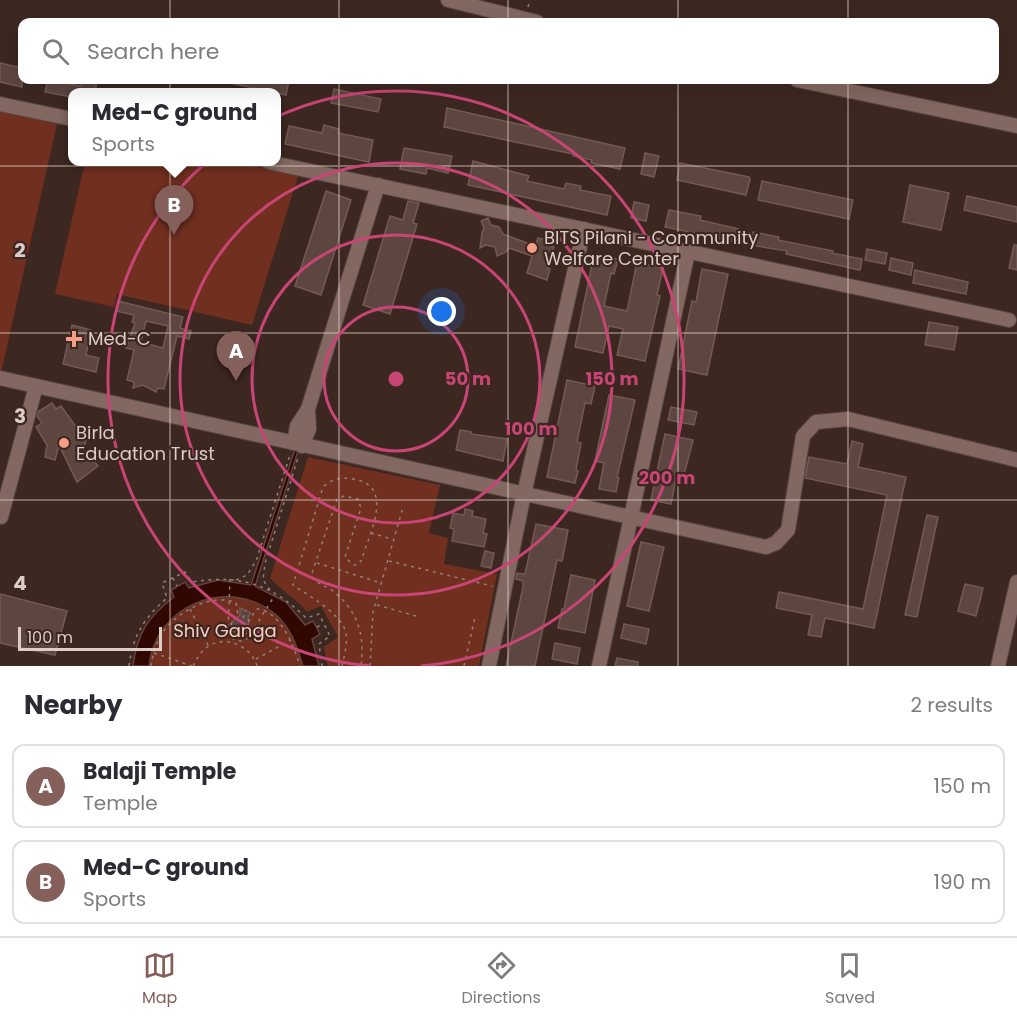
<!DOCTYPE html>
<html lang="en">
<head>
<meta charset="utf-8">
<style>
	:root { --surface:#fff; --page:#f2f2f3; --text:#2b2b33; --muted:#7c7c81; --line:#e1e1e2; --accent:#855f59 }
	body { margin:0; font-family:Poppins,sans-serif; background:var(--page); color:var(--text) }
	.scale { position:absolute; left:18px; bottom:15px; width:144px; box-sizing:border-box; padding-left:6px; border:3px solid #dccdc9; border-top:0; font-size:16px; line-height:21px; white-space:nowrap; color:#dccdc9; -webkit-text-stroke:4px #3d2721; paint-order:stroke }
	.you { position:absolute; left:442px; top:312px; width:21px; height:21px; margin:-15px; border:4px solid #fff; border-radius:50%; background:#1a73e8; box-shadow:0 0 0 9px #1a73e833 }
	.badge { display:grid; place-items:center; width:39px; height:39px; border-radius:50%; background:var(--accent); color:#fff; font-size:20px; font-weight:700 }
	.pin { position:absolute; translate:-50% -50px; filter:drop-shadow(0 2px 3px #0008) }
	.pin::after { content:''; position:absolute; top:32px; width:21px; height:18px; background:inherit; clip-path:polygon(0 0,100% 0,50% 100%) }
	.popup { position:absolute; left:68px; top:88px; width:213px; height:78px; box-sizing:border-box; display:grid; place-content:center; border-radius:12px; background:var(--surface); filter:drop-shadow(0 2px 4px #0005); font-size:20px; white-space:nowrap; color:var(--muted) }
	.popup b { font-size:22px; color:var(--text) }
	.popup::after { content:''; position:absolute; left:50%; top:100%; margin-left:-12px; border:12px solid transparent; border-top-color:var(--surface) }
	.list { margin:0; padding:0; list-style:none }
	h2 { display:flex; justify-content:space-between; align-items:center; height:78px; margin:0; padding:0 24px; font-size:26px }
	h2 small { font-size:20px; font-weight:400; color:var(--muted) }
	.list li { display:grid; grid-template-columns:39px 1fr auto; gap:18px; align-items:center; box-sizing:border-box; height:84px; margin:0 12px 12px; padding:0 12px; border:2px solid var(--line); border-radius:12px }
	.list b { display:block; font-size:22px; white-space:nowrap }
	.list p { margin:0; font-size:20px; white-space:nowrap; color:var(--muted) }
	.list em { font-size:20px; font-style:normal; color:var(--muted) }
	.icon { flex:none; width:33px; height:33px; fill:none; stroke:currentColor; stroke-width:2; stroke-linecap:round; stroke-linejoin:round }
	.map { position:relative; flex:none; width:1017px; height:666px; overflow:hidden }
	.search { position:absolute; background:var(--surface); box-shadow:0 6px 24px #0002; left:18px; right:18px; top:18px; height:66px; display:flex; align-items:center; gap:15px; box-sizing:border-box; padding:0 21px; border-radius:12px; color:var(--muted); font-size:22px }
	.sheet { height:270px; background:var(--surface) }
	nav { display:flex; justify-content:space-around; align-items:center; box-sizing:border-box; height:84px; border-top:2px solid var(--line); background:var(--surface); font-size:16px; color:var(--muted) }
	nav a { display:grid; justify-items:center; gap:3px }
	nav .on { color:var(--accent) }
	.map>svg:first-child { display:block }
	.green { fill:#712f1f }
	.water { fill:#300801; stroke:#64433d; stroke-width:1.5 }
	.building { fill:#5e4640; stroke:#735a53; stroke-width:1.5; fill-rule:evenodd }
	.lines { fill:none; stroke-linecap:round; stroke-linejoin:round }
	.minor-casing { stroke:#57443f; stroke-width:16 }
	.path { stroke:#93807b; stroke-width:1.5; stroke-dasharray:3 4.5; stroke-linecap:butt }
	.minor { stroke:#826861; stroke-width:14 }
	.grid { fill:none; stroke:#dccdc9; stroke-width:1.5; stroke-opacity:0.55 }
	.ring { fill:none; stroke:#c84576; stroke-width:3 }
	.poi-dot { fill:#f49e88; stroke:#3d2721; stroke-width:2 }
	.labels { text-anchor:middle; stroke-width:4.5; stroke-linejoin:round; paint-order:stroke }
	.poi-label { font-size:18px; fill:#dccdc9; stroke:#3d2721; text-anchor:start }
	.park-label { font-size:18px; fill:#fcccbf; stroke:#3d2721 }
	.grid-label { font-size:20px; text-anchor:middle; font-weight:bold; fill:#dccdc9; stroke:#3d2721; stroke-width:4.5; stroke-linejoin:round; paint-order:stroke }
	.centre { fill:#c84576; stroke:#3d2721; stroke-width:3 }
	.ring-label { font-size:18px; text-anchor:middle; font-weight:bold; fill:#c84576; stroke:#3d2721; stroke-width:4.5; stroke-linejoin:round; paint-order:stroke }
</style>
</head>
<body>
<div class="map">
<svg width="1017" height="666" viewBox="0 0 1017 666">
	<rect width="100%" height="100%" fill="#3d2721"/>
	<g class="green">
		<path d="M0,111L57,124L1,373L0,372Z"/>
		<path d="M85,162H236L298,176L252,325L117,294L114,307L55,294Z"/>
		<path d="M308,457L440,485L429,533L448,538L444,564L497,574L479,666H328L324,647L338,637L321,606L307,612C296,598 282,591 270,578Z"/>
		<path d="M218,596L248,599L275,614L295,638L303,666H149C151,642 167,615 190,604C198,600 209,599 218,596Z"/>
	</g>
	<path class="water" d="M295,449L298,451L255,586L286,602L305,625L313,621L320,634L312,639L319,666H303C297,647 291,627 275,614C227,575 155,606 149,666H133C137,633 148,617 174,597L171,590L185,582L189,588L218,580L251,585Z"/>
	<g class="building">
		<path d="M0,63L22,68V87L0,82Z"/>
		<path d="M48,80L81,86L83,80H97L95,93H72V97L45,92Z"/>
		<path d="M231,80H289L286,95L230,83Z"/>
		<path d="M334,89L381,99L378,112L331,103Z"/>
		<path d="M447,108L625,148L620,169L591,163L592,160L573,156V154L444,127Z"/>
		<path d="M324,125L339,129L338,133L373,140L369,162L285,144L289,126L322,133Z"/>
		<path d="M404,148L452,156L448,173L427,168L426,174L400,169Z"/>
		<path d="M645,153L659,156L654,177L641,174Z"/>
		<path d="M473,161L529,176L527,181L564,189L566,183L581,186L580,190L611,196L607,215L468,185Z"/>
		<path d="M680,163L749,177L750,179L746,195L677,180Z"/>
		<path d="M762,181L853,200L849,219L758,200Z"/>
		<path d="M910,185L949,193L941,230L903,222Z"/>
		<path d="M326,191L351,200L321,295L295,286Z"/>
		<path d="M967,196L1017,207V222L964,210Z"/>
		<path d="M408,201L419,203L413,223L417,224L390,314L363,305L390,216L403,220Z"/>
		<path d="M634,202L649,205L646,221L631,218Z"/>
		<path d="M669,210L701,216L700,220L739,229L736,242L665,227Z"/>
		<path d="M488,218L491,225L499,227L503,234L535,246L538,238L546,240L545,244L554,247L547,268L550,269L547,280L527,273L532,256L509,248L506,252L497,256L495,247L486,245L480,248L482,233L484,228L481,221Z"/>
		<path d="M753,232L779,237L778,240L833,251L832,253L862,259L860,270L786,254L787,251L750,245Z"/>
		<path d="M1014,245H1017V270L1009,268Z"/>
		<path d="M867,249L887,253L885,264L865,260Z"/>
		<path d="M594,254L618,259L614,274L611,273L604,306L627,311L637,262L663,268L657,295L660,296L645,361L617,355L623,329L609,326L603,353L575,347Z"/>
		<path d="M891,258L913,263L911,275L889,270Z"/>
		<path d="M702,269L728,274L707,375L678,369L692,301L696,302Z"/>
		<path d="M915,270L968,282L966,294L913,283Z"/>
		<path d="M118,301L183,317L180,328L191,331L189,339L177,336L164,389L158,388L156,392L143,385L133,388L134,382L127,380L134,350L126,348L135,323L132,322L134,315L116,311ZM146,321L168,326L163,348L141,342Z"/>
		<path d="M929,322L958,327L954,350L925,345Z"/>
		<path d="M72,325L91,330L86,355L99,358L96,372L63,364Z"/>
		<path d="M567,380L595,386L591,404L585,403L577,442L581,443L576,470L578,471L575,483L547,477Z"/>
		<path d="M609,395L635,400L617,477L619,478L616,492L599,489L604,463L595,461Z"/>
		<path d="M52,403L56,409L61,406L77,428L88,431L84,449L98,466L77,482L59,445L55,460L45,457L47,445L36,427L42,423L37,416L39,411Z"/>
		<path d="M671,407L697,412L694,425L668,420Z"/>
		<path d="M460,430L471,432V434L507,439L503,461L456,450Z"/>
		<path d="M665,434L693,440L683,479L676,478L671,504L651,500Z"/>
		<path d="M852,441L863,444L858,467L906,477L874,628L825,618L821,637L808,635L812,615L776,608L779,592L863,609L887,495L805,478L809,457L847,464Z"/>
		<path d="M465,509L473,511L472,516L486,519L483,533L487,534L484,547L452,541L454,529L450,528L453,513L464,515Z"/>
		<path d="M927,515L938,517L917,617L905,615Z"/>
		<path d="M536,524L568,530L562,561L557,560L535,666H506L523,587V581L516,579L517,573L525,574Z"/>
		<path d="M641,542L664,547L649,611L627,606Z"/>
		<path d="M485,551L494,553L491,568L481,566Z"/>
		<path d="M571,575L595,580L585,633L558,628L562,609H564Z"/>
		<path d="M965,584L983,588L976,616L958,611Z"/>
		<path d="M0,594L67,611L55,655L0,643Z"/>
		<path d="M240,608L251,613L248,617L249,628L244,633L237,634L232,629V622L240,615Z"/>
		<path d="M624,624L649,629L646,644L621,638Z"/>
		<path d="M555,643L580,648L577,664L552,659Z"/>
		<path d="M617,658L638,662V666H615Z"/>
	</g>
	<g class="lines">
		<g class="minor-casing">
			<g id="minor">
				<path d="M448,0L537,22"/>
				<path d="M797,80L1017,126"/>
				<path d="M0,104L72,119"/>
				<path d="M268,162L1009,320"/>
				<path d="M0,378L766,547L776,543L788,530L803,436L816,422L848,419L1017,460"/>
				<path d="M294,443L297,426L308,409L378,185"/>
				<path d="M302,446L309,429L308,409"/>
				<path d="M0,516L1,517L36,386"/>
				<path d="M489,666L524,494L584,229"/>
				<path d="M599,666L688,252"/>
				<path d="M998,666L1017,582"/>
			</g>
		</g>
		<g class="path">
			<path d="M528,7L530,0"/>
			<path d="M371,533L392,539"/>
			<path d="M389,561L492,586"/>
			<path d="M317,563L381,583"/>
			<path d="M173,578L177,586"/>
			<path d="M230,579L228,631C231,641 240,644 248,638L275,595"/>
			<path d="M236,580L247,575L256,561L290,455"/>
			<path d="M270,590L263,580L265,563L298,458"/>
			<path d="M377,605L416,616"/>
			<path d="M190,609L208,645"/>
			<path d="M243,618L246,610"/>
			<path d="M317,627L323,624"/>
			<path d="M154,653L192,666"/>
			<path d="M256,659L291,640"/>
			<path d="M129,666C133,635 144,618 167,598L162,583L185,572L192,582C239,574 272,584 306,618L319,614L330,636L319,644L322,666"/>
			<path d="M151,666C153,653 158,637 167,627C183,609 213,593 236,603L238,615L231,622L232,630L237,635H245L250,628L249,620L257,609C281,611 294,647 300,666"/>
			<path d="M193,666C197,659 200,652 207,647C225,634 251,646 257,666"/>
			<path d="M342,666C344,657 348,642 346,633C341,613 309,596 293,585L323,487C332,479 340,477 353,479C396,485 369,535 361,561L357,565H353L345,557L361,508L358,499L344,496L337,499L312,573L313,579C319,584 326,586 333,591C358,611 365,635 361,666"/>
			<path d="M370,666L373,612L403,507"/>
			<path d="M464,666L475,617"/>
		</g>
		<use href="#minor" class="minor"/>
	</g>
	<path class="grid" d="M170,0V22M339,0V22M508,0V22M678,0V22M848,0V22M170,80V666M339,80V666M508,80V666M678,80V666M848,80V666M0,166H1017M0,333H1017M0,500H1017"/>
	<g class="ring">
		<circle cx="396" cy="379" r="72"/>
		<circle cx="396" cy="379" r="144"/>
		<circle cx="396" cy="379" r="216"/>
		<path d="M371 666A288 288 0 1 1 421 666"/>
	</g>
	<g class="poi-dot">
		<circle cx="532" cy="248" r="6"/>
		<path d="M71 330h6v6h6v6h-6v6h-6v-6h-6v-6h6z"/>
		<circle cx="64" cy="443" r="6"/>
	</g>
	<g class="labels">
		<g class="poi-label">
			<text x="544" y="244">BITS Pilani - Community<tspan x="544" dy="21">Welfare Center</tspan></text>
			<text x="88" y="345">Med-C</text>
			<text x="76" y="439">Birla<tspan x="76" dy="21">Education Trust</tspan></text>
		</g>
		<g class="park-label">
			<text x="225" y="637">Shiv Ganga</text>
		</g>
	</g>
	<g class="grid-label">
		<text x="20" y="257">2</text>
		<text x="20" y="423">3</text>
		<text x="20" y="590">4</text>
	</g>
	<circle cx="396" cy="379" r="9" class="centre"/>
	<g class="ring-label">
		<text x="468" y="385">50 m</text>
		<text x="612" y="385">150 m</text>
		<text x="531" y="435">100 m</text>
		<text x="667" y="484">200 m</text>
	</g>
</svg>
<div class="scale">100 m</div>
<div class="you"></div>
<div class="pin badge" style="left:236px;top:381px">A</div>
<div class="pin badge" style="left:174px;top:235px">B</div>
<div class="popup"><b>Med-C ground</b>Sports</div>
<div class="search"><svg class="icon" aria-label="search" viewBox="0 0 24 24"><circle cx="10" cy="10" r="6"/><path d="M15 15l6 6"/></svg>Search here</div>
</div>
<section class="sheet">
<h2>Nearby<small>2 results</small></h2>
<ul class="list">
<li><span class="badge">A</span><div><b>Balaji Temple</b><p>Temple</p></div><em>150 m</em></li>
<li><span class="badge">B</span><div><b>Med-C ground</b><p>Sports</p></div><em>190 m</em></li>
</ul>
</section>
<nav>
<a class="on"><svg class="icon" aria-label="map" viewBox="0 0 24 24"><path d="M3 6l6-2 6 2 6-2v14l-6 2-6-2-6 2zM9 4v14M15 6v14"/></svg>Map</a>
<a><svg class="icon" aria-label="directions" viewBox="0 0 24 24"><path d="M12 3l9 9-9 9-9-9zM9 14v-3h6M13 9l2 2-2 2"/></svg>Directions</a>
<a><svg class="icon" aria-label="saved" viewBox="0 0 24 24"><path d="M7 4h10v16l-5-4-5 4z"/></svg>Saved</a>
</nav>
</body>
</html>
